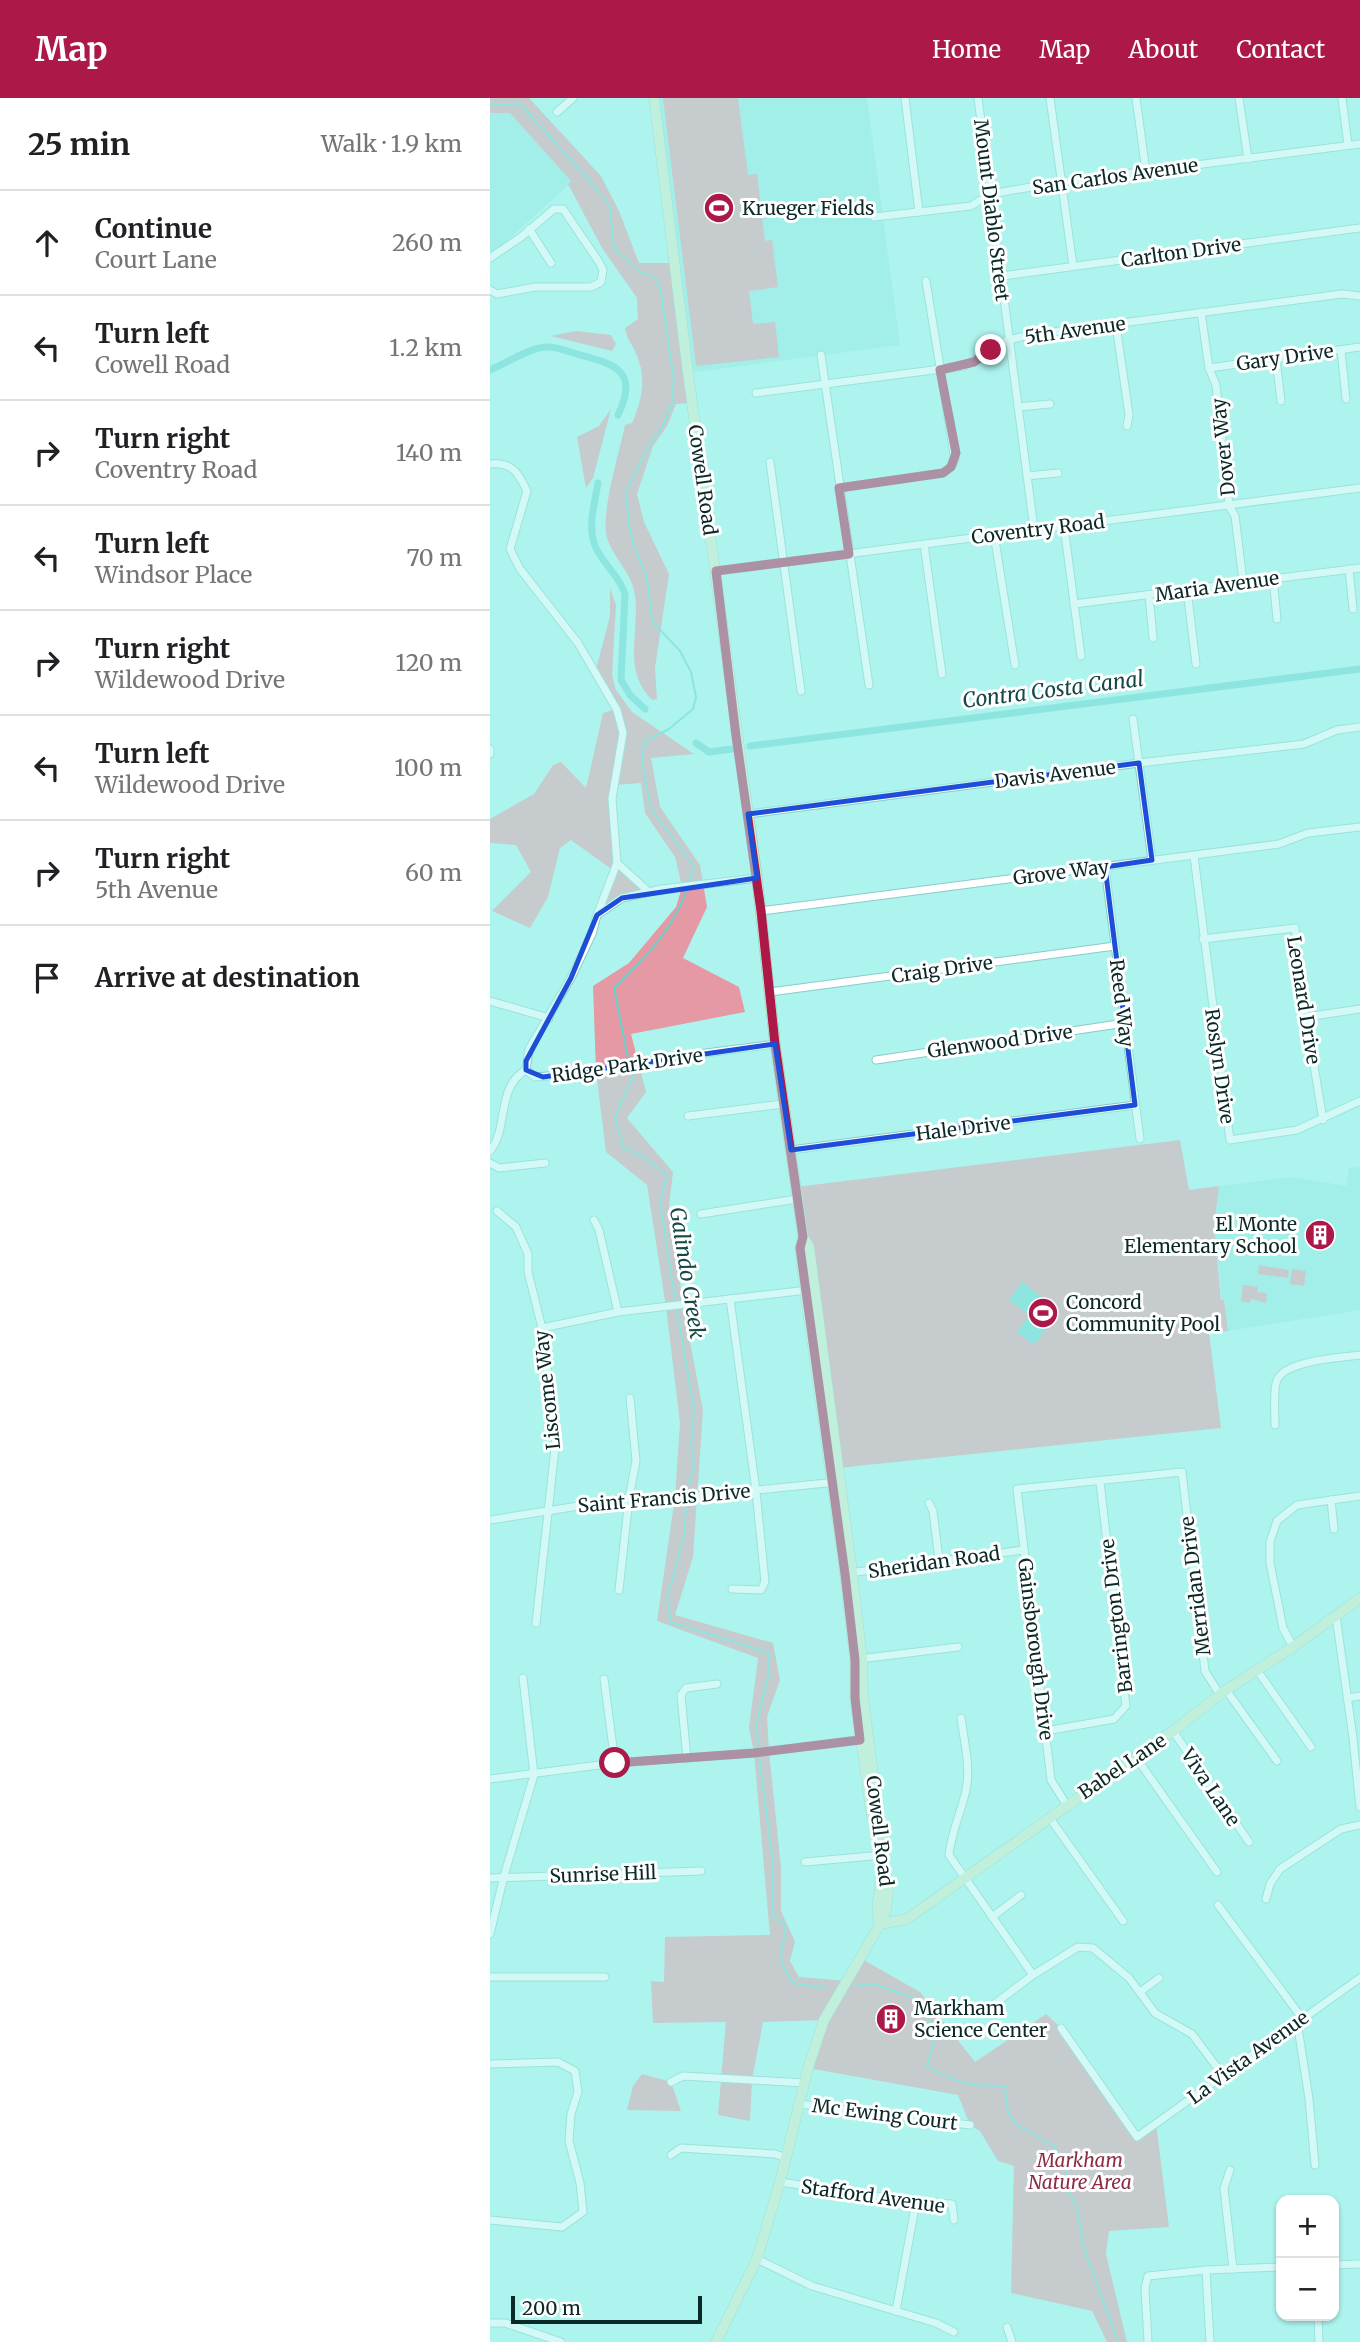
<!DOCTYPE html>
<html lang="en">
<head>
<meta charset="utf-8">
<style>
	:root { --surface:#fff; --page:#f2f2f2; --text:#202124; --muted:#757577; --line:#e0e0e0; --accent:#ac1847 }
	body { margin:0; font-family:Merriweather,serif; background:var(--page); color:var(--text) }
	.controls { position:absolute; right:21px; bottom:21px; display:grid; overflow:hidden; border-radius:14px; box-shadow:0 2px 5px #0004 }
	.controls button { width:63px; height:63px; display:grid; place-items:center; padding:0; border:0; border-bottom:2px solid var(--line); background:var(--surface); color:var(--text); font:35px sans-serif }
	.scale { position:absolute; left:21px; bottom:18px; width:191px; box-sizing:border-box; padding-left:7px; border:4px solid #0b2927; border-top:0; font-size:19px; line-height:24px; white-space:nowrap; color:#0b2927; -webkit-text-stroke:5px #fff; paint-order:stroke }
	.stop { position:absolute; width:21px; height:21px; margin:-16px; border:5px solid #ac1847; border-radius:50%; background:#fff }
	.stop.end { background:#ac1847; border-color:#fff; box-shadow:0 2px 7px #0008 }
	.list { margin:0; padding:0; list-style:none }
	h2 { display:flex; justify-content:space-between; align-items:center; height:91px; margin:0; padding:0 28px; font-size:30px }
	h2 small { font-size:23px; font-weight:400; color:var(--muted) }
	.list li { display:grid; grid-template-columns:46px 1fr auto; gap:21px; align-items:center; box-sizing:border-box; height:105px; padding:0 28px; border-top:2px solid var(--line) }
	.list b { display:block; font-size:26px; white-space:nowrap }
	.list p { margin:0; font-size:23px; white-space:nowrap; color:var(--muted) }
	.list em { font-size:23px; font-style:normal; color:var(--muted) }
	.icon { flex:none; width:38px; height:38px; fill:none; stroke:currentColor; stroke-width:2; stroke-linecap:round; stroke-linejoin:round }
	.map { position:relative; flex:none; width:870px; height:2244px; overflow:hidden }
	header { display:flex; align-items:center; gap:42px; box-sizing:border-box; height:98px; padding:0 35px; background:var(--accent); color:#fff }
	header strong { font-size:33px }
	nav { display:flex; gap:38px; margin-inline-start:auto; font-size:24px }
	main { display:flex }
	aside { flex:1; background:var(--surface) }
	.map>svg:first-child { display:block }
	.built { fill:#96e7e1 }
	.green { fill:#e599a4 }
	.water { fill:#65d3cc }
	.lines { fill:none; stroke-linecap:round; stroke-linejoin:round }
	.stream { stroke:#65d3cc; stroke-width:2 }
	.canal { stroke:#65d3cc; stroke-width:7 }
	.street-casing { stroke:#86ccc7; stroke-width:9 }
	.secondary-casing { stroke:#86ccc7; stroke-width:11 }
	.street { stroke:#fff; stroke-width:7 }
	.secondary { stroke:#d8e8c4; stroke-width:10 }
	.route { stroke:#ac1847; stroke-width:9 }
	.marked { fill:none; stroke:#1d4ed8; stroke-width:5; stroke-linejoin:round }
	.labels { text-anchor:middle; stroke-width:6; stroke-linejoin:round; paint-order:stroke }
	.street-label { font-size:19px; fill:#0b2927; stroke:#fff }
	.poi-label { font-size:19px; fill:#0b2927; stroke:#fff; text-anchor:start }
	.park-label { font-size:19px; font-style:italic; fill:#8e2c43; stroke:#fff }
	.water-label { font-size:21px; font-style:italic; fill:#164845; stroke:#fff }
</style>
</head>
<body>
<header>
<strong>Map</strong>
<nav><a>Home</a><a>Map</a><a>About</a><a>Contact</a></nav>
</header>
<main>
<aside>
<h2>25 min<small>Walk · 1.9 km</small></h2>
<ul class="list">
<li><svg class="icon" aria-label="ahead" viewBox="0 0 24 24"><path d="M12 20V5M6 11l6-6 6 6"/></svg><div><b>Continue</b><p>Court Lane</p></div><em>260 m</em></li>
<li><svg class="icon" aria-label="left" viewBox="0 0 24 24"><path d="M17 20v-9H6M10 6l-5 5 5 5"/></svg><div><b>Turn left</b><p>Cowell Road</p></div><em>1.2 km</em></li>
<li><svg class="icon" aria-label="right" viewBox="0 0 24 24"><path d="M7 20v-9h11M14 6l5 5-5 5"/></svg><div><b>Turn right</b><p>Coventry Road</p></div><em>140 m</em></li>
<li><svg class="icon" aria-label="left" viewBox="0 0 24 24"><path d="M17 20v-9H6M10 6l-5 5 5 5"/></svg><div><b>Turn left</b><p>Windsor Place</p></div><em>70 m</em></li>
<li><svg class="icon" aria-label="right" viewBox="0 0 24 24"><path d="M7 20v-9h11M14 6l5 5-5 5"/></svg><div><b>Turn right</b><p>Wildewood Drive</p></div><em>120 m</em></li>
<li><svg class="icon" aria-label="left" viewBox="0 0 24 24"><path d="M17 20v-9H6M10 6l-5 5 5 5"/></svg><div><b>Turn left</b><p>Wildewood Drive</p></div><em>100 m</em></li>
<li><svg class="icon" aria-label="right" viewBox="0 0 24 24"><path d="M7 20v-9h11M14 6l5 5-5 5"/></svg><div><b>Turn right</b><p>5th Avenue</p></div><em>60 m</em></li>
<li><svg class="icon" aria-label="arrive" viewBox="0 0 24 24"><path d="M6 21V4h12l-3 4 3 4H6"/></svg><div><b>Arrive at destination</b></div></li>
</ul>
</aside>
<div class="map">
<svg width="870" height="2244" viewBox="0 0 870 2244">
	<rect width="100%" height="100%" fill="#adf4ef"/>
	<g class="built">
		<path d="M164,0H377L410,247L198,275Z"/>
		<path d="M0,15H20L82,84L0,158Z"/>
		<path d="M870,1069V1212L738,1233L734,1203H732L724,1130L729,1088L803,1079L856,1088L859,1070Z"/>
	</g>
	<g class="green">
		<path d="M0,0H39L111,78L129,113L149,165H184L203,305L186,306L177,328L163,348L147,396L154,424L179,476L165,570L167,601L162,602C130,570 152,531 144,492C139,472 123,459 117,440C110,417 130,352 135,327L142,325C152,302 157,280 146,255C142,246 136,240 135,230L148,221L147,200L112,150L78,86L81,83L20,15H0Z"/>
		<path d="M173,0H248L258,77L267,76L275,143L282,142L288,189L259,193L263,226L285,224L289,259L206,268Z"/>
		<path d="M86,233L121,237L126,246L122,253L61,238Z"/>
		<path d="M121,311L103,380L96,390L87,339L109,328Z"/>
		<path d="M120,490L126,507L122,577L126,592L142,614L204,656L161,660L170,709L210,767L217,809L193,860L249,889L255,914L141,936L156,994L137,1020L183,1074L179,1108L193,1207L213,1312L203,1459L185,1517L283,1545L290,1582L277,1619L279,1653L291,1770V1813L305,1844L300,1863L309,1879L356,1883L370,1860L430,1894L485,1964L556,1916L571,1930L647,2038L666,2025L679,2129L619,2133L616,2156L637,2244H617L602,2213L521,2195L524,2068L508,2063L490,2033L480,2027L468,1997L318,1970L334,1922L273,1924L262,1982L260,2023L228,2017L236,1924L163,1925L161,1883L174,1884L175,1839L280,1837L264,1655L259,1630L268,1560L167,1523L185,1399L190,1325L176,1209L157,1087L116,1054L106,973L103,888L139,865L186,809L192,789L185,759L155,715L151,685L125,687L127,765L159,794L132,800L107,817L124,773L81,742L70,750L58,799L40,830L2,813L41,774L26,747L0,745V721L44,696L63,667L71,664L96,690L113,615L126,611L105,575L120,518Z"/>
		<path d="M690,1042L699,1092L729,1088L724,1130L731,1202H734L738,1233L719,1235L731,1330L348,1370L306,1089Z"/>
		<path d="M769,1167L799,1172L798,1180L768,1176Z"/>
		<path d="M802,1171L816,1173L814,1188L800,1186Z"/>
		<path d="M753,1187L768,1189L767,1194L777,1195L776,1205L761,1201L760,1205L751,1203Z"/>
		<path d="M152,1976L181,1984L191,2013L137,2012L143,1988Z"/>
	</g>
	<path class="water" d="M532,1184L570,1213L544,1247L527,1234L539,1217L519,1202Z"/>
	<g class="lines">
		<g class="stream">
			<path d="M0,7H31L100,83L120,109L124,151L153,176H160L168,183L171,194L184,283L182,305L172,329L161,344L136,394L139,426L143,446L157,479L162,523L190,553L201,574L206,599L203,611L179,631L155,643L152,661L160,710L204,768L198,786"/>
			<path d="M139,965L124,890C153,862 184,831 197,791"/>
			<path d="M141,970L143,979L125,1019L133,1049L153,1059L177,1077L170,1104L185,1203"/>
			<path d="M186,1208L204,1310L201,1347L204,1371L198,1386"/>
			<path d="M196,1409L194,1438L177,1501L181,1524L279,1555V1575L266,1628L269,1653"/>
			<path d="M269,1658L283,1764L282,1804L284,1819L295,1827C296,1841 291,1848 291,1857C291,1867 298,1877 303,1885L337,1890"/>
			<path d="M367,1887L384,1886L427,1901L446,1937L437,1968C469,1986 480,1988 515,1988L518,2015L526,2026L563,2048L576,2064V2087L587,2111L594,2151L628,2244"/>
		</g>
		<g class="canal">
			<path d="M0,272C17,265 37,251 55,249C66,248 77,253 87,256C124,266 150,272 128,317"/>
			<path d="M108,385C105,403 98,427 104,445C110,464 129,476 135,496L131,582L140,597L155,611"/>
			<path d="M206,645L219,654L242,651"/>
			<path d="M260,648L870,571"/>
		</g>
		<g class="street-casing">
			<g id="street">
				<path d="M415,0L429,114"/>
				<path d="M488,0L544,431"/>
				<path d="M560,0L583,168"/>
				<path d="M646,0L656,74"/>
				<path d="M749,0L758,61"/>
				<path d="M852,0L858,47"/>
				<path d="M67,14L83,0"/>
				<path d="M384,119L481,108L500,96L571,84L870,46"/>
				<path d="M39,131L61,165"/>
				<path d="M0,160L31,139L64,111H73L109,164L113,172L111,184L101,189H45L7,196L0,192"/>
				<path d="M512,178L870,130"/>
				<path d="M711,214L719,270L726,287L739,408L745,418L753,483"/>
				<path d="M626,227L639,317L637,328"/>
				<path d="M851,252L856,301"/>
				<path d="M331,257L379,587"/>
				<path d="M786,261L791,303"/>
				<path d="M719,270L870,249"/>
				<path d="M266,295L474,268L518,242L540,237L852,196L870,198"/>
				<path d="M528,309L560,306"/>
				<path d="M280,364L311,593"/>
				<path d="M0,366C22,364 28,374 37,393L20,451L30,471L88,545L127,612L133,635L122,701L127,765L107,817"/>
				<path d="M537,378L568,375"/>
				<path d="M349,390L453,375L461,369L465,362L436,183"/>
				<path d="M574,428L591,558"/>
				<path d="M504,436L525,567"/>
				<path d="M434,446L452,576"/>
				<path d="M859,471L863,511"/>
				<path d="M226,473L870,390"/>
				<path d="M783,480L787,521"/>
				<path d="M697,492L706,566"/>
				<path d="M659,497L663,540"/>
				<path d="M584,506L870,470"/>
				<path d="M643,621L662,762"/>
				<path d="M0,651V656"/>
				<path d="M258,716L649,665L814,646L847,632L870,629"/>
				<path d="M704,758L740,1042L807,1032L870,1003"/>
				<path d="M127,765L159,794"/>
				<path d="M615,769L650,1041"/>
				<path d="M267,780L172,791L132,800L107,817L102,836L81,880L39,951L36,972L45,979L95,975L177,960L285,946"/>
				<path d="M271,813L789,746L818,735L870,729"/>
				<path d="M713,841L805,830L816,919L833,1022"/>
				<path d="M280,894L625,848"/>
				<path d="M0,903L59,920"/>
				<path d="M816,919L870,911"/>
				<path d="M386,962L635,925"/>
				<path d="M198,1018L293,1006"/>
				<path d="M301,1052L645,1007"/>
				<path d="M0,1053C19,1030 6,989 36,972"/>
				<path d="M0,1065L9,1070L55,1065"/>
				<path d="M7,1113L26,1129L38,1156V1174L52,1230L66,1341L46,1525"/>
				<path d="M211,1116L307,1101"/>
				<path d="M104,1122L109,1132L128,1214"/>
				<path d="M240,1201L266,1393L275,1484L271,1492L242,1491"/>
				<path d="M52,1230L128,1214L318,1192"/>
				<path d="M785,1327C785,1316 783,1291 787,1282C796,1262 850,1260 870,1257"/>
				<path d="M841,1402L844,1431"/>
				<path d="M439,1405L443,1413L449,1462"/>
				<path d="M0,1422L139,1400L206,1398L347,1384"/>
				<path d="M359,1475L533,1452"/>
				<path d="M129,1492L139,1400L146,1363L140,1300"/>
				<path d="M846,1518L863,1640L870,1709"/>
				<path d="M803,1549L793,1530L780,1465V1444L787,1423L807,1407L870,1398"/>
				<path d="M369,1561L468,1549"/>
				<path d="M767,1572L821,1649"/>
				<path d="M114,1581L125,1665"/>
				<path d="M736,1592L787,1663"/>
				<path d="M857,1600L870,1598"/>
				<path d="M471,1620C474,1643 481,1669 476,1692C471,1715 461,1735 459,1757L543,1877L588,1849L603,1850L639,1880L665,1915L702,1936L732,1976"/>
				<path d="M556,1633L624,1621L636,1608L610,1384"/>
				<path d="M683,1633L759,1744"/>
				<path d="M645,1658L727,1774"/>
				<path d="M197,1661L191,1597L196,1590L227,1586"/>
				<path d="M0,1681L125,1665L264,1655L374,1641"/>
				<path d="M576,1706L561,1682L527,1391L692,1374L715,1573L730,1597"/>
				<path d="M559,1719L633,1823"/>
				<path d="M315,1764L393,1757"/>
				<path d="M0,1780L211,1773"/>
				<path d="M776,1801L780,1786L790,1771L851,1731L870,1727"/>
				<path d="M728,1807L812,1920"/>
				<path d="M502,1819L531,1797"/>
				<path d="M0,1836L14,1778L44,1677L33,1580"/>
				<path d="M0,1879H115"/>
				<path d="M650,1894L669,1880"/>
				<path d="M499,1910L543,1877"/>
				<path d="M807,1923L819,2001L825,2067"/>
				<path d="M571,1930L647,2039L870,1880"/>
				<path d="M0,1966L68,1964L85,1973L88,1994L81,2016L79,2043L90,2085L93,2114L72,2129L0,2122"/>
				<path d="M181,1984L193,1978L314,1985"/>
				<path d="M310,2006L480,2027"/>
				<path d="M181,2057L191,2050L285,2056L296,2060"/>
				<path d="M740,2072L734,2090L743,2171"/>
				<path d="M290,2084L426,2104L462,2106L464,2122"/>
				<path d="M267,2161L322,2188L446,2225L464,2234"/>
				<path d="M844,2167L870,2166"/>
				<path d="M716,2172L720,2244"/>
				<path d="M406,2213L426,2104"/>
				<path d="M828,2218L829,2244"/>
				<path d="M0,2225H15L71,2244"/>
				<path d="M517,2229L522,2244"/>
				<path d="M658,2244L655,2190L658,2178L716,2172L791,2169"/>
			</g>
		</g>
		<g class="secondary-casing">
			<g id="secondary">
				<path d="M164,0L198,275L267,780L285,946L313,1139L319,1149L362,1474L372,1561L373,1599L398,1793L396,1812L390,1826L334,1922L318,1970L290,2084L267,2161L226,2244"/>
				<path d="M313,1139L310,1150L315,1192L355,1476L365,1562V1600L382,1719"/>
				<path d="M390,1779C392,1798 383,1808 390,1826"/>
				<path d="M390,1826L417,1821L683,1633L736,1592L803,1549L870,1500"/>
			</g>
		</g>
		<use href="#street" class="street"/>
		<use href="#secondary" class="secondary"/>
	</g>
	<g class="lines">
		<path class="route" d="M125,1665L264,1655L370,1642L365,1600V1562L355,1476L310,1150L313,1139L285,946L271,813L246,638L226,473L359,456L349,390L453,375L461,369L466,355L450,272L484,264L501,252"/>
	</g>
	<path d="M0 0H870V2244H0ZM649,665L662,762L615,769L645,1007L301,1052L285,946L53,979L36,972V963L81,880L107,817L132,800L267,780L258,716Z" fill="#adf4ef" fill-opacity=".55" fill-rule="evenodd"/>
	<path class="marked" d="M649,665L662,762L615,769L645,1007L301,1052L285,946L53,979L36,972V963L81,880L107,817L132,800L267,780L258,716Z"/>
	<defs>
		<g id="stadium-disc" transform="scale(1.575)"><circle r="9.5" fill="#ac1847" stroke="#fff"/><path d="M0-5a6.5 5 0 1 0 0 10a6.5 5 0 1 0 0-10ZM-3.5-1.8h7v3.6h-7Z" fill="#fff"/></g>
		<g id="building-disc" transform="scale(1.575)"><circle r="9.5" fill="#ac1847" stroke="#fff"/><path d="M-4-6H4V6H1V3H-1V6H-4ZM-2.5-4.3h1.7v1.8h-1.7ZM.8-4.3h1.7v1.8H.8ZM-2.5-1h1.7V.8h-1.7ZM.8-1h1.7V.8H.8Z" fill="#fff"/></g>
	</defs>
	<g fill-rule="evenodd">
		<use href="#stadium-disc" x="229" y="110"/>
		<use href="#building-disc" x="830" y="1137"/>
		<use href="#stadium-disc" x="553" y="1215"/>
		<use href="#building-disc" x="401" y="1921"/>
	</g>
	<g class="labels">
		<g class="street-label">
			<text transform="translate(625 78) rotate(-8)" y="7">San Carlos Avenue</text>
			<text transform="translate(502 112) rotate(83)" y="7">Mount Diablo Street</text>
			<text transform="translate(691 154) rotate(-8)" y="7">Carlton Drive</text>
			<text transform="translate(585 232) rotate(-8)" y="7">5th Avenue</text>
			<text transform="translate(795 259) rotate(-8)" y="7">Gary Drive</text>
			<text transform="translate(733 349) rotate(-96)" y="7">Dover Way</text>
			<text transform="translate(213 382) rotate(82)" y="7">Cowell Road</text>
			<text transform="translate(548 431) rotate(-7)" y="7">Coventry Road</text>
			<text transform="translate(727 488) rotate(-8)" y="7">Maria Avenue</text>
			<text transform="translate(565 676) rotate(-7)" y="7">Davis Avenue</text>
			<text transform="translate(571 774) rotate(-7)" y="7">Grove Way</text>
			<text transform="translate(452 871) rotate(-8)" y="7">Craig Drive</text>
			<text transform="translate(814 902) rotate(81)" y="7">Leonard Drive</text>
			<text transform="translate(632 905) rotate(83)" y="7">Reed Way</text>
			<text transform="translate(510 943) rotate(-8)" y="7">Glenwood Drive</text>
			<text transform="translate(137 967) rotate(-8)" y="7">Ridge Park Drive</text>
			<text transform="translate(730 968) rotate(82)" y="7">Roslyn Drive</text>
			<text transform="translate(473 1030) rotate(-7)" y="7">Hale Drive</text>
			<text transform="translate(57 1292) rotate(-96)" y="7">Liscome Way</text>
			<text transform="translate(174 1400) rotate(-5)" y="7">Saint Francis Drive</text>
			<text transform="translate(444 1464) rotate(-8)" y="7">Sheridan Road</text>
			<text transform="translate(705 1488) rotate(-97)" y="7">Merridan Drive</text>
			<text transform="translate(626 1518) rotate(-97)" y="7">Barrington Drive</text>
			<text transform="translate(546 1551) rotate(83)" y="7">Gainsborough Drive</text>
			<text transform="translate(632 1668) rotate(-34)" y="7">Babel Lane</text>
			<text transform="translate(721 1689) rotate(56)" y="7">Viva Lane</text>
			<text transform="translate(390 1733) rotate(83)" y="7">Cowell Road</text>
			<text transform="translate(113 1776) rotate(-2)" y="7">Sunrise Hill</text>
			<text transform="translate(758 1959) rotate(-36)" y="7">La Vista Avenue</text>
			<text transform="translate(395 2016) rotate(7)" y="7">Mc Ewing Court</text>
			<text transform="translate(383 2098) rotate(8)" y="7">Stafford Avenue</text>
		</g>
		<g class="poi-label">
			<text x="252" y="117">Krueger Fields</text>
			<text x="807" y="1133" text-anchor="end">El Monte<tspan x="807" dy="22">Elementary School</tspan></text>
			<text x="576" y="1211">Concord<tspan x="576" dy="22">Community Pool</tspan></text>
			<text x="424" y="1917">Markham<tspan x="424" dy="22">Science Center</tspan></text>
		</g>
		<g class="park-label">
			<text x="590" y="2069">Markham<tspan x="590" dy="22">Nature Area</tspan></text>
		</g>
		<g class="water-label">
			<text transform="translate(563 592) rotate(-7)" y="7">Contra Costa Canal</text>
			<text transform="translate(197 1175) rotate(81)" y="7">Galindo Creek</text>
		</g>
	</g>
</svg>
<div class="controls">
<button>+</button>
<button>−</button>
</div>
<div class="scale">200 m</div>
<div class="stop" style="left:125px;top:1665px"></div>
<div class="stop end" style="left:501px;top:252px"></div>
</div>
</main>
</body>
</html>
